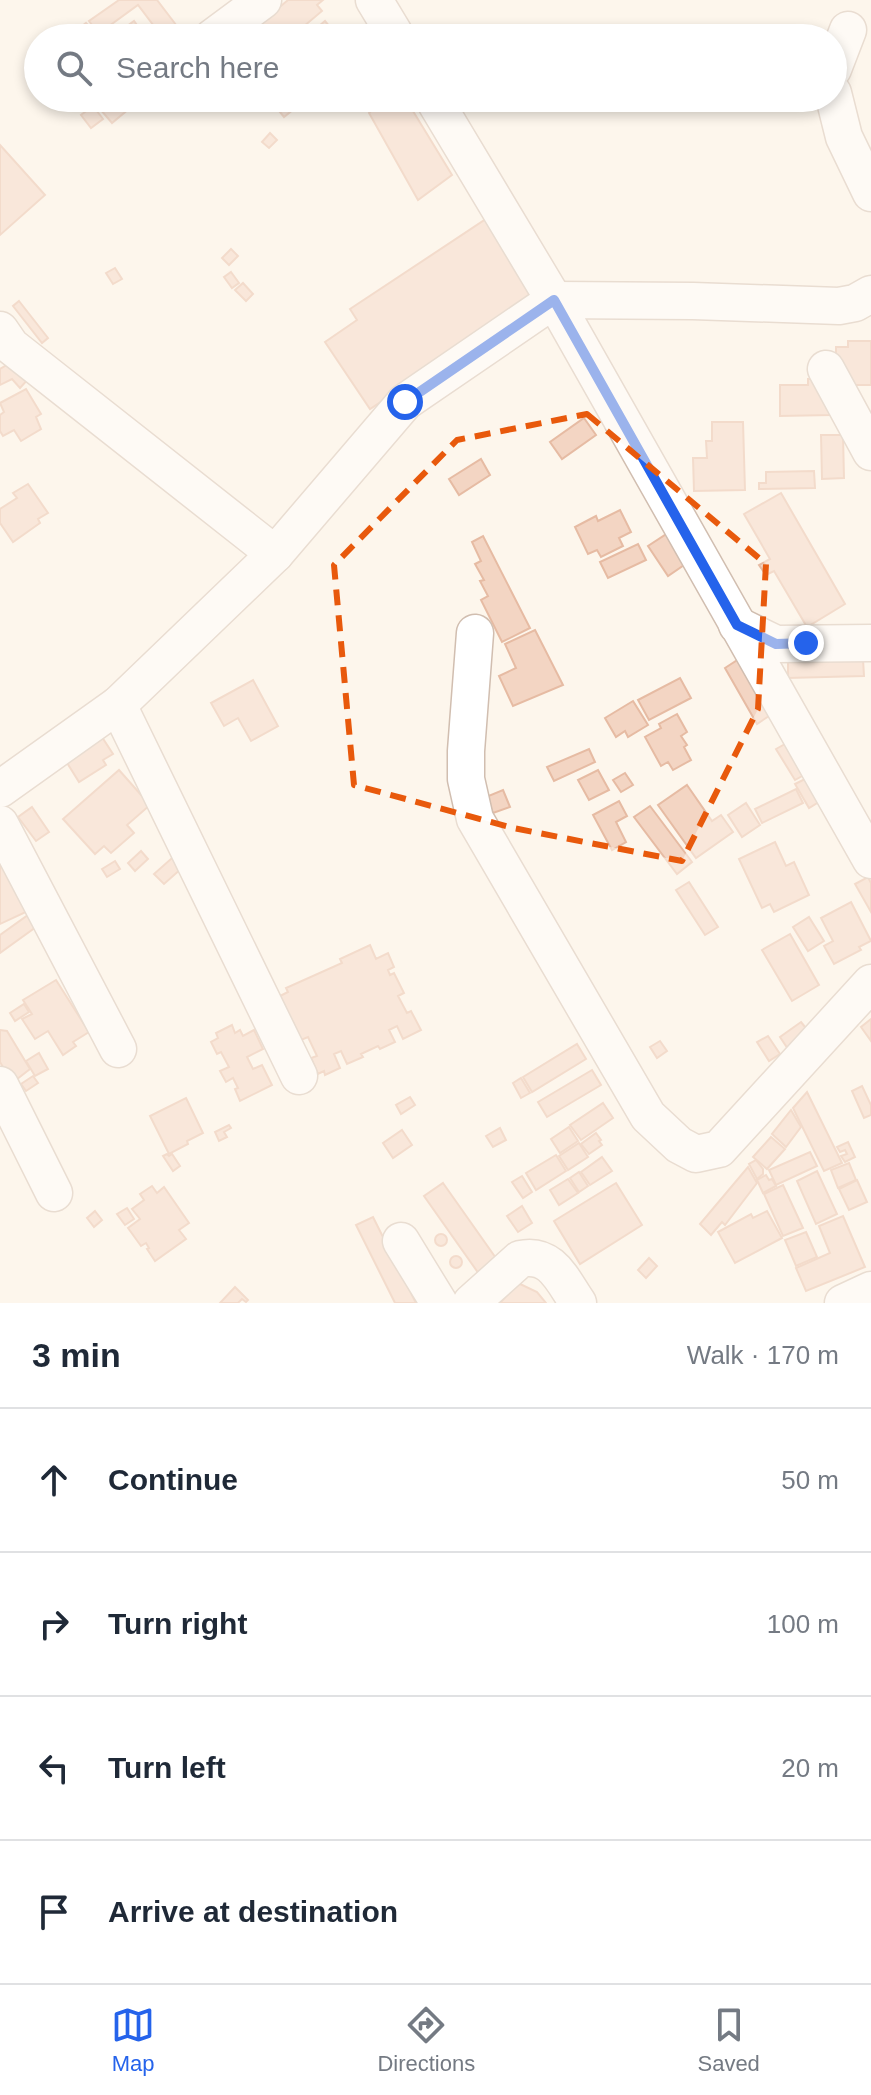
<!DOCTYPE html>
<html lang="en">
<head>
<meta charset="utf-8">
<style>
	:root { --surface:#fff; --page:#f6f6f7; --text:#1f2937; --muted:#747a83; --line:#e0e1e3; --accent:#2563eb }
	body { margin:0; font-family:Arial,sans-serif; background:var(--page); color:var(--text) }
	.stop { position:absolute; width:24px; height:24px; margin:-18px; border:6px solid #2563eb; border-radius:50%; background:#fff }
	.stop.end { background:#2563eb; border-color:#fff; box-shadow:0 2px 8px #0008 }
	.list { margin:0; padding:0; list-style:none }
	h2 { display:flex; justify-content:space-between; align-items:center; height:104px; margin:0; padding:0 32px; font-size:34px }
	h2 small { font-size:26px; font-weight:400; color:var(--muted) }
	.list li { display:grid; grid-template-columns:52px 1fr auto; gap:24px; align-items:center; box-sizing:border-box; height:144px; padding:0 32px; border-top:2px solid var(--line) }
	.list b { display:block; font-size:30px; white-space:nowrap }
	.list em { font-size:26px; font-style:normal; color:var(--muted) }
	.icon { flex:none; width:44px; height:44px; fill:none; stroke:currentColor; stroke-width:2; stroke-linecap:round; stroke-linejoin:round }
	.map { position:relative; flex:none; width:871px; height:1303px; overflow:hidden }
	.search { position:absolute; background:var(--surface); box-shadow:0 4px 12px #0003; left:24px; right:24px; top:24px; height:88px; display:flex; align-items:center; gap:20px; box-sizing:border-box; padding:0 28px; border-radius:44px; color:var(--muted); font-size:30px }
	.sheet { height:680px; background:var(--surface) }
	nav { display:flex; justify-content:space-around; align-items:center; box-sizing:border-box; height:112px; border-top:2px solid var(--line); background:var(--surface); font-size:22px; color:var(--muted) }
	nav a { display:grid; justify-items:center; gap:4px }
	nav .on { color:var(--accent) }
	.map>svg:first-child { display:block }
	.building { fill:#f3d5c3; stroke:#e6bba3; stroke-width:2 }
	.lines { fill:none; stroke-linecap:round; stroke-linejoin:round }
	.minor-casing { stroke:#d1beb0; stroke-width:39 }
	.minor { stroke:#fff; stroke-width:36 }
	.route { stroke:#2563eb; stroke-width:10 }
	.marked { fill:none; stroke:#e8590c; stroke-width:6; stroke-dasharray:16 10; stroke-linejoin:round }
</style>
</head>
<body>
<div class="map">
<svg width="871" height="1303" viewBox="0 0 871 1303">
	<rect width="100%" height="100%" fill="#fdf6ec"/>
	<g class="building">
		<path d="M119,0H157L183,34L178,38H163L138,5L105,29L111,38L134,21L144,35L139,38H102L89,21Z"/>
		<path d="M288,0H323L317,5L322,11L290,38H243Z"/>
		<path d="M325,21L338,37L305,38Z"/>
		<path d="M86,23L99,38H67Z"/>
		<path d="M99,98H142L112,123L94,102Z"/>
		<path d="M275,98H295L300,104L284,117L271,101Z"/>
		<path d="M385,98H405L452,175L418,200L369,113Z"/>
		<path d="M93,106L103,119L91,128L81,115Z"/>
		<path d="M270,133L277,140L269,148L262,142Z"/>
		<path d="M0,145L45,195L0,235Z"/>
		<path d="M486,219L539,298L370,409L325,342L357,320L350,309Z"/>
		<path d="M231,249L238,256L229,265L222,258Z"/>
		<path d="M115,268L122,279L113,284L106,273Z"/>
		<path d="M231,272L239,283L232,288L224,277Z"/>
		<path d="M243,283L253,294L246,301L235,290Z"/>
		<path d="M19,301L48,338L42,343L13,306Z"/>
		<path d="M848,341H871V385H850L836,378V347H848Z"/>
		<path d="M12,362L31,376L20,388L12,379L0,385V369Z"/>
		<path d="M808,379H825L831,415L780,416V385H808Z"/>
		<path d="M26,389L41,414L36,417L41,429L21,441L14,430L3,436L0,431V415L4,412L0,403Z"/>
		<path d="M584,418L596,435L562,459L550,442Z"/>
		<path d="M712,422H743L745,490L694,491L693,458H707L706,441H712Z"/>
		<path d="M821,435H843L844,478L822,479Z"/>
		<path d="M481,459L490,475L459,495L449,479Z"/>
		<path d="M814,471L815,488L759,489V483H766V472Z"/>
		<path d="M28,484L48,513L38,519L40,523L13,542L0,523V509L17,498L13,493Z"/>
		<path d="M781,493L845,604L807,627L774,571L766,575L759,565L770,559L744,514Z"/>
		<path d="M620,510L631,532L619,538L623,546L601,557L597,550L588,554L575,527L596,516L598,521Z"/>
		<path d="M668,533L687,563L668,576L648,546Z"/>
		<path d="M483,536L530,628L502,642L481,600L488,596L480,581L484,580L475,564L481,561L472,542Z"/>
		<path d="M638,544L646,560L608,578L600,562Z"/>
		<path d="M535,630L563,685L513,706L499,676L516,668L505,644Z"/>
		<path d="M739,659L772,714L757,724L725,668Z"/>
		<path d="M863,659L864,676L788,678V660Z"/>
		<path d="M680,678L691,698L649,720L638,700Z"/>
		<path d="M253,680L278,726L251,741L238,718L224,726L211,703Z"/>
		<path d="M633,701L648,725L628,737L625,731L616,737L605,718Z"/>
		<path d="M677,714L687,732L681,736L687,745L684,747L691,760L673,770L668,762L661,766L645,737L661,728L659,724Z"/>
		<path d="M100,734L113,754L103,760L106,765L79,782L64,758Z"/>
		<path d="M785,744L804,775L795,780L776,749Z"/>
		<path d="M589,749L595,762L554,781L547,767Z"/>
		<path d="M119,770L150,805L127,825L134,833L111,853L104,846L95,854L63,819Z"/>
		<path d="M598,770L609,790L589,800L578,780Z"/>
		<path d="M625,773L633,785L621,792L613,780Z"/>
		<path d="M805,779L822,800L809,808L795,784Z"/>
		<path d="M687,785L712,821L721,815L733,832L696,858L658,805Z"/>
		<path d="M796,789L803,803L762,823L755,809Z"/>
		<path d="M503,790L510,807L493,813L486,797Z"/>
		<path d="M619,801L627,816L616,822L626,842L612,850L593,815Z"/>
		<path d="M746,803L760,825L742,837L728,815Z"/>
		<path d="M650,806L692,862L677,874L634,817Z"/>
		<path d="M32,807L49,832L36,841L18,817Z"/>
		<path d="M775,842L786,866L794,862L809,895L774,912L770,904L762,908L739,859Z"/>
		<path d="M141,851L148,859L135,871L128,863Z"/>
		<path d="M172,858L182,868L164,884L154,874Z"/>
		<path d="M115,861L120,869L107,877L102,869Z"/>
		<path d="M5,862L28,911L0,924V865Z"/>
		<path d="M868,877L871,883V912L855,884Z"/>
		<path d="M689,882L718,927L705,935L676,890Z"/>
		<path d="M851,902L871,941L859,947L861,950L834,964L824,946L833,941L821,918Z"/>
		<path d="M28,915L36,927L0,953V935Z"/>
		<path d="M809,917L824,941L808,951L793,927Z"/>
		<path d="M790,934L819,985L792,1001L762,950Z"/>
		<path d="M370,945L376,959L388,953L394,967L388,970L390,975L394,973L404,993L398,996L407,1013L411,1011L421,1030L403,1039L397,1026L389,1030L395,1042L380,1049L378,1046L361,1054L363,1057L347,1064L341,1051L334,1054L340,1068L325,1075L324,1071L318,1074L311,1058L317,1056L308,1037L301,1040L293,1022L288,1024L276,998L288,992L286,988L342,963L340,959Z"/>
		<path d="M56,980L89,1032L73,1042L76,1046L63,1055L48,1031L35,1039L22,1019L32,1014L23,1000Z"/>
		<path d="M24,1004L29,1012L15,1021L10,1013Z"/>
		<path d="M871,1019V1041L861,1027Z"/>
		<path d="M801,1022L810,1033L788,1049L780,1037Z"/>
		<path d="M232,1025L235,1033L240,1030L243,1036L254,1030L263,1049L247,1057L253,1069L262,1065L272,1085L240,1101L235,1089L238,1088L233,1078L226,1082L220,1071L229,1067L221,1052L217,1054L211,1042L218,1038L216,1033Z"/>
		<path d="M0,1030L7,1031L30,1069L12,1083L0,1062Z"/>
		<path d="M768,1036L780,1054L769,1061L757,1042Z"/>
		<path d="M660,1041L667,1051L657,1058L650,1047Z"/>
		<path d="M577,1044L586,1059L532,1092L523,1077Z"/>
		<path d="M39,1053L48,1069L35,1076L26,1061Z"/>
		<path d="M592,1070L601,1085L547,1117L538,1102Z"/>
		<path d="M33,1076L38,1083L26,1091L21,1084Z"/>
		<path d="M521,1078L530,1093L521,1098L513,1083Z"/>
		<path d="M862,1086L871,1105V1115L864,1118L852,1091Z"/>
		<path d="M807,1092L842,1163L824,1171L793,1108Z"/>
		<path d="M410,1097L415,1105L401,1114L396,1105Z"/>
		<path d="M186,1098L203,1133L187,1141L188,1144L169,1154L150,1116Z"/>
		<path d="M603,1103L613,1118L581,1140L570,1125Z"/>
		<path d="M791,1110L801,1127L786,1147L772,1134Z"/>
		<path d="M229,1125L231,1128L224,1132L227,1137L219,1141L215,1132Z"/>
		<path d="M569,1127L578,1141L560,1153L551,1139Z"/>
		<path d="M500,1128L506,1140L493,1147L486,1136Z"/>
		<path d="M402,1130L412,1145L393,1158L383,1143Z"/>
		<path d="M596,1133L601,1140L599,1141L602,1145L589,1154L581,1144Z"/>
		<path d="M771,1137L785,1149L767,1169L753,1157Z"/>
		<path d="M848,1142L855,1157L845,1162L841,1156L847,1154L845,1150L840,1152L837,1147Z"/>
		<path d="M579,1143L588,1157L568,1170L559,1156Z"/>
		<path d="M810,1152L817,1166L776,1185L769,1170Z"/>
		<path d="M167,1154L169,1156L172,1154L180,1166L173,1171L163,1156Z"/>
		<path d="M556,1155L566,1171L536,1190L526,1173Z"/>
		<path d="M602,1157L612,1171L590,1185L581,1172Z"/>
		<path d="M756,1160L763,1169V1174L757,1179L749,1164Z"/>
		<path d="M849,1163L856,1180L838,1188L831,1170Z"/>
		<path d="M748,1167L757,1183L725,1225L722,1222L711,1235L700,1224Z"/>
		<path d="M817,1171L837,1214L816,1224L797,1181Z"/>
		<path d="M579,1172L588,1186L579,1192L570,1178Z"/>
		<path d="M766,1175L769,1180L772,1179L776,1186L763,1193L757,1180Z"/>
		<path d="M522,1176L532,1192L523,1198L512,1182Z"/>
		<path d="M568,1179L578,1193L559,1205L550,1190Z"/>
		<path d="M857,1180L867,1202L849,1210L839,1189Z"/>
		<path d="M443,1183L498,1261L479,1274L424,1196Z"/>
		<path d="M616,1183L642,1225L580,1264L554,1221Z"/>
		<path d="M783,1185L803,1228L783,1236L764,1194Z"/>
		<path d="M152,1186L157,1193L164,1187L189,1223L179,1230L186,1239L155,1261L147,1249L149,1248L146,1243L141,1246L128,1228L140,1219L132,1209L144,1200L140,1194Z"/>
		<path d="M522,1206L532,1223L518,1232L507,1216Z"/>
		<path d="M127,1208L134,1219L125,1225L117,1214Z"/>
		<path d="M95,1211L102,1220L94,1227L87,1218Z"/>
		<path d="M767,1211L782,1238L735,1263L718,1232L751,1214L753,1218Z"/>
		<path d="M843,1216L865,1267L806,1291L796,1268L830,1253L819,1226Z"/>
		<path d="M373,1217L416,1303H395L356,1225Z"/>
		<path d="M806,1232L817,1257L796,1266L785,1240Z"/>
		<circle cx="441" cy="1240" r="6"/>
		<circle cx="456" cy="1262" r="6"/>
		<path d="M649,1258L657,1266L646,1278L638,1270Z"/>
		<path d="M518,1283L537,1292L546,1303H500Z"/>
		<path d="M235,1287L248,1300L246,1302L242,1299L238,1303H220Z"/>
	</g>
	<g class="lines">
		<g class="minor-casing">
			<g id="minor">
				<path d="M374,0L397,38"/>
				<path d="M212,38L263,0"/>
				<path d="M833,69L848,30"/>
				<path d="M833,93L844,137L871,193"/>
				<path d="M433,98L554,300L871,860"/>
				<path d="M0,330L11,346L275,554"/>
				<path d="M826,369L871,452"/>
				<path d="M737,625L776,644L871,643"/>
				<path d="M475,633L466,751V779L475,819L648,1116L679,1145L696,1154L719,1149L871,983"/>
				<path d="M118,705L299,1076"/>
				<path d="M0,789L118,705L275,554L405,402L554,300L693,301L839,306L855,303L871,294"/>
				<path d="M0,824L118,1049"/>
				<path d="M0,1085L54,1193"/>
				<path d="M401,1241L439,1303"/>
				<path d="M471,1303L520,1259C552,1252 562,1280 578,1303"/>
				<path d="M843,1303L871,1290"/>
			</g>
		</g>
		<use href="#minor" class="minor"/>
	</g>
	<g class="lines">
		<path class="route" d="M405,402L554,300L737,625L776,644L806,643"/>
	</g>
	<path d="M0 0H871V1303H0ZM587,414L766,564L758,709L682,861L513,828L354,785L334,565L457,440Z" fill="#fdf6ec" fill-opacity=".55" fill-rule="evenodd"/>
	<path class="marked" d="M587,414L766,564L758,709L682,861L513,828L354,785L334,565L457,440Z"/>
</svg>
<div class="stop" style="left:405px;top:402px"></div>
<div class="stop end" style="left:806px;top:643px"></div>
<div class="search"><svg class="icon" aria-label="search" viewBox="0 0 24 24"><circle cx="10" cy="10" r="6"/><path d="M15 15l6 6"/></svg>Search here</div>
</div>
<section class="sheet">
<h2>3 min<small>Walk · 170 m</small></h2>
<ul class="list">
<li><svg class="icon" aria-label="ahead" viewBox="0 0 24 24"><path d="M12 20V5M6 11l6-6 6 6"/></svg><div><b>Continue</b></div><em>50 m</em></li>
<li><svg class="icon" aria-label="right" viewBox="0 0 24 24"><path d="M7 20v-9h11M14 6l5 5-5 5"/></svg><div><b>Turn right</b></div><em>100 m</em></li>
<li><svg class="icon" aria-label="left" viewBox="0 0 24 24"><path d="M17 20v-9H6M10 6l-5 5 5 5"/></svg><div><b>Turn left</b></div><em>20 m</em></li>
<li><svg class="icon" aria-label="arrive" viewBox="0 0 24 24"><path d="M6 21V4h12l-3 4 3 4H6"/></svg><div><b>Arrive at destination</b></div></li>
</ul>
</section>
<nav>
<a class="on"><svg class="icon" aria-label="map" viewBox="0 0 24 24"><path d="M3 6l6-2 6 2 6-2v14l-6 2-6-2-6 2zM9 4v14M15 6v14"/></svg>Map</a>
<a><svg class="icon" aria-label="directions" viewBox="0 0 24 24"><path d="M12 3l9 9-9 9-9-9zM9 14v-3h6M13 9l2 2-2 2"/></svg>Directions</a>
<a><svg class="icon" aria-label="saved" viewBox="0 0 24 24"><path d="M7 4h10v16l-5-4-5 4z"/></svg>Saved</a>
</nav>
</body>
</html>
